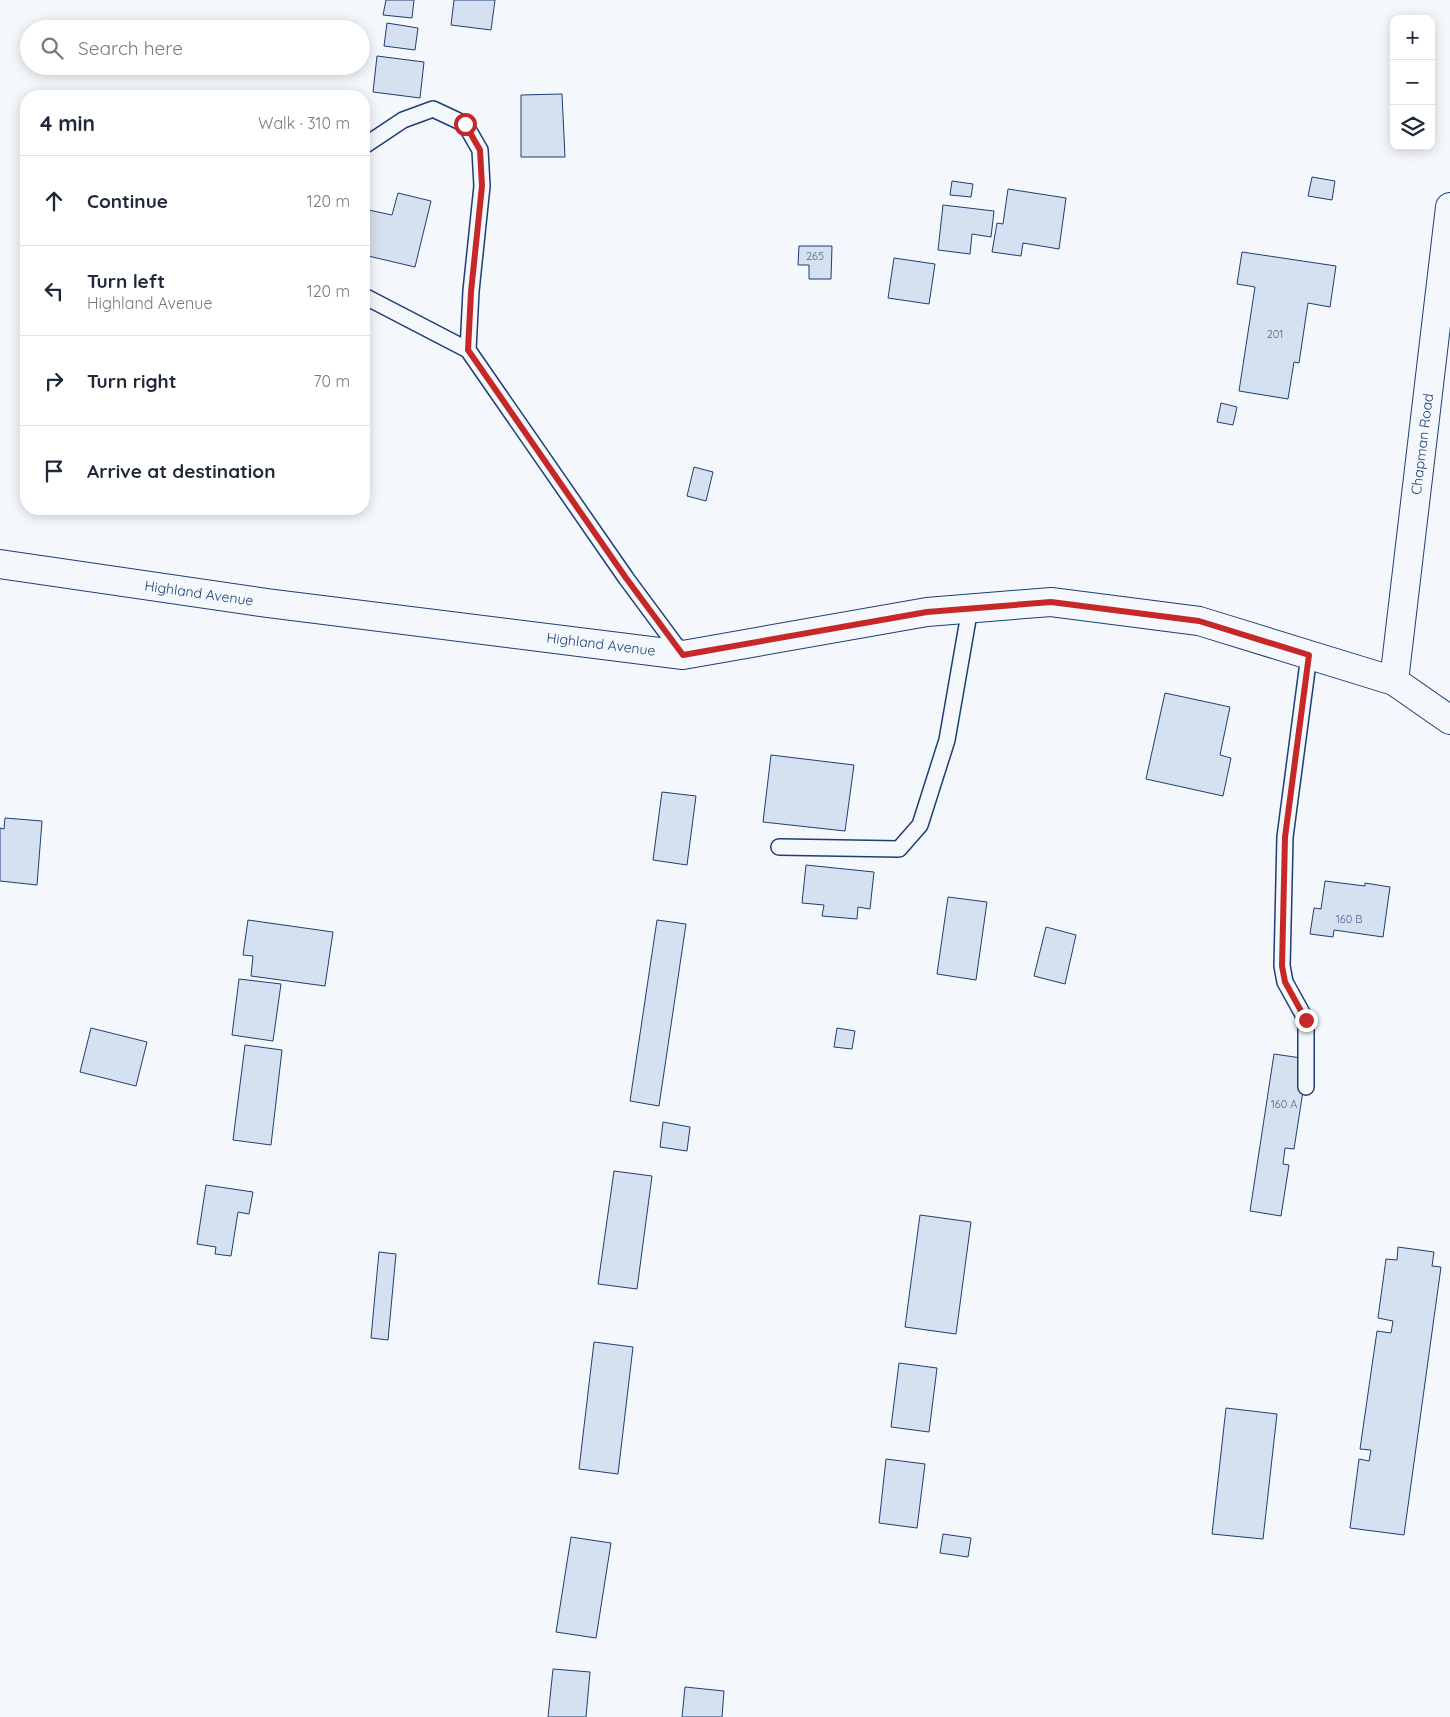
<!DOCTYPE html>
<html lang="en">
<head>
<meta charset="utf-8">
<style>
	:root { --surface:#fff; --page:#f2f2f3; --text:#1f2937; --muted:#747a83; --line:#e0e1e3 }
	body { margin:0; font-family:Quicksand,sans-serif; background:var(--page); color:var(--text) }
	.controls { position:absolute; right:15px; top:15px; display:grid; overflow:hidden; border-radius:10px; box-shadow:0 2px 12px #0003 }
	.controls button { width:45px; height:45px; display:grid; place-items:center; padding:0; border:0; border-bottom:1px solid var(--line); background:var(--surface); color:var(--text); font:25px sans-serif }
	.stop { position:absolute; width:15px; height:15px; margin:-11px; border:4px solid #c62828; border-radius:50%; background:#fff }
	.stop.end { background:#c62828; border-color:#fff; box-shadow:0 1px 5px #0008 }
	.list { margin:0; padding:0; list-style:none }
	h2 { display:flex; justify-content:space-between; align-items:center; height:65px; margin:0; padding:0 20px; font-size:21px }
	h2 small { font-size:16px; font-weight:400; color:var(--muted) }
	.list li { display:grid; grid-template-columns:32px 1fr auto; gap:15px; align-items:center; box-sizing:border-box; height:90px; padding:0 20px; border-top:1px solid var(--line) }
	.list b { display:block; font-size:19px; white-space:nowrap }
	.list p { margin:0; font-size:16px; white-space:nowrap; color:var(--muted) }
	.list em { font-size:16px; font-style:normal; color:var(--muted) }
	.icon { flex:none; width:28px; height:28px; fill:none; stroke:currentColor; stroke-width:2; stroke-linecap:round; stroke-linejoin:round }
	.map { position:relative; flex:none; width:1450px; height:1717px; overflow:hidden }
	.search { position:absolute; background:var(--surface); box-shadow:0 2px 12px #0003; left:20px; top:20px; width:350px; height:55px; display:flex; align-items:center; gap:12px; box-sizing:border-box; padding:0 18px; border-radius:28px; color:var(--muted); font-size:19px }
	.panel { position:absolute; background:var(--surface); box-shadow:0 2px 12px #0003; left:20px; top:90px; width:350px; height:425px; border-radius:20px }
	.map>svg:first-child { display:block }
	.building { fill:#d5e0f0; stroke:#1d3f73 }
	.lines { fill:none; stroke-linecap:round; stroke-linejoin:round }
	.lane-casing { stroke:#1d3f73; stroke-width:18 }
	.street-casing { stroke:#1d3f73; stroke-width:30 }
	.lane { stroke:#f4f7fb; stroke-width:15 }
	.street { stroke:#f4f7fb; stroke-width:28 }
	.route { stroke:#c62828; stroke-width:6 }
	.labels { text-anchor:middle; stroke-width:4; stroke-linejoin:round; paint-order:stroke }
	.number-label { font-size:11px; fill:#4b6792 }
	.street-label { font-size:14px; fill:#1d3f73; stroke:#f4f7fb }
</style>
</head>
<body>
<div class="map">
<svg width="1450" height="1717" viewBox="0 0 1450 1717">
	<rect width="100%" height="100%" fill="#f4f7fb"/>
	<g class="building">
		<path d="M386,0H414L412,18L383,15Z"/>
		<path d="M454,0H495L491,30L451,25Z"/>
		<path d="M387,23L418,28L415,50L384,46Z"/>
		<path d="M377,56L424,62L420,98L373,92Z"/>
		<path d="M562,94L565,157H521V95Z"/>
		<path d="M1312,177L1335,181L1332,200L1308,196Z"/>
		<path d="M952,181L973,184L971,197L950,195Z"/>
		<path d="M1008,189L1066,198L1059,249L1023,243L1021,256L992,252L997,223L1003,224Z"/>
		<path d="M398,193L431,201L415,267L364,255V209L392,215Z"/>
		<path d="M943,205L994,211L991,237L972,234L970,254L938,250Z"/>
		<path d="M799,246H832L831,279H809V265H798Z"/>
		<path d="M1242,252L1336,266L1330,307L1308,303L1299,363L1294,362L1288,399L1239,391L1255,287L1237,284Z"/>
		<path d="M894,258L935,264L929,304L888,298Z"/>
		<path d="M1221,403L1237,407L1233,425L1217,422Z"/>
		<path d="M694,467L713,472L706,501L687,496Z"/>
		<path d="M1165,693L1230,707L1220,755L1231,758L1223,796L1146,779Z"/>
		<path d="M771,755L854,765L845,831L763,822Z"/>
		<path d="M662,792L696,796L687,865L653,860Z"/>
		<path d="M5,818L42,821L37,885L0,881V828L4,829Z"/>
		<path d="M806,865L874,872L870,909L858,907L857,919L822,916L824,905L802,903Z"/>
		<path d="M1325,881L1365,886V883L1390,887L1383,937L1334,930L1333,937L1310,934L1314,908L1321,909Z"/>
		<path d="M948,897L987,902L976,980L937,974Z"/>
		<path d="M248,920L333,932L325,986L251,976L253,956L243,955Z"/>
		<path d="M657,920L686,924L659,1106L630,1101Z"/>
		<path d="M1046,927L1076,935L1065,984L1034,976Z"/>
		<path d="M239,979L281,984L273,1041L232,1035Z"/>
		<path d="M91,1028L147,1042L136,1086L80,1072Z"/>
		<path d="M837,1028L855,1031L852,1049L834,1047Z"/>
		<path d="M245,1045L282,1050L271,1145L233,1140Z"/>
		<path d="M1274,1054L1308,1059L1294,1149L1285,1148L1283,1164L1289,1165L1281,1216L1250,1211Z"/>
		<path d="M663,1122L690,1127L687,1151L660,1147Z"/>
		<path d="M614,1171L652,1176L637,1289L598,1284Z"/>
		<path d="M206,1185L253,1192L249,1214L238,1212L231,1256L215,1254L216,1247L197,1244Z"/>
		<path d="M920,1215L971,1222L956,1334L905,1327Z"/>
		<path d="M1398,1247L1434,1252L1432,1266L1441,1267L1404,1535L1350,1528L1359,1459L1369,1461L1371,1450L1360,1449L1377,1331L1391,1333L1393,1321L1378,1318L1386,1259L1397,1260Z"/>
		<path d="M379,1252L396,1254L388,1340L371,1338Z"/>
		<path d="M594,1342L633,1347L618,1474L579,1469Z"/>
		<path d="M899,1363L937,1368L929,1432L891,1427Z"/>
		<path d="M1226,1408L1277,1414L1263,1539L1212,1534Z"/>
		<path d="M886,1459L925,1464L917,1528L879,1523Z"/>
		<path d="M943,1534L971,1538L968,1557L940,1553Z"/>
		<path d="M571,1537L611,1543L596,1638L556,1632Z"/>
		<path d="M553,1669L590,1672L586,1717H548Z"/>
		<path d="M685,1687L724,1691L722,1717H682Z"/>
	</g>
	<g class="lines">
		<g class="lane-casing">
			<g id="lane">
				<path d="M364,146L403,120L433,109L465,124L480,150L482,186L471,291L468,350"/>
				<path d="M364,296L468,350L626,578L683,655"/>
				<path d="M779,847L899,849L920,825L947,740L970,608"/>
				<path d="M1306,1087V1020L1285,982L1282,966L1285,837L1309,655"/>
			</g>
		</g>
		<g class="street-casing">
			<g id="street">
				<path d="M0,564L267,603L683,655L927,612L1051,602L1199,621L1394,681L1450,720"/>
				<path d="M1394,681L1450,207"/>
			</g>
		</g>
		<use href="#lane" class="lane"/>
		<use href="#street" class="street"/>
	</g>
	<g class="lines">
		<path class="route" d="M465,124L480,150L482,186L471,292L468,350L626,578L683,655L927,612L1051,602L1199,621L1309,655L1285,837L1282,966L1285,982L1306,1020"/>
	</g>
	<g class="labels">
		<g class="number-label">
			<text x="815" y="260">265</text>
			<text x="1275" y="338">201</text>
			<text x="1349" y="923">160 B</text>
			<text x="1284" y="1108">160 A</text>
		</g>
		<g class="street-label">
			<text transform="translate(1422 444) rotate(-83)" y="5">Chapman Road</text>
			<text transform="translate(199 593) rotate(8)" y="5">Highland Avenue</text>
			<text transform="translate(601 644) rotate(7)" y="5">Highland Avenue</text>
		</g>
	</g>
</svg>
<div class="controls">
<button>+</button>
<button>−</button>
<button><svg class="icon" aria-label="layers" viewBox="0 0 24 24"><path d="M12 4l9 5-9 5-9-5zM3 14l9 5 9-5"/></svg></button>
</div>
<div class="stop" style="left:465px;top:124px"></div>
<div class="stop end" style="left:1306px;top:1020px"></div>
<div class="search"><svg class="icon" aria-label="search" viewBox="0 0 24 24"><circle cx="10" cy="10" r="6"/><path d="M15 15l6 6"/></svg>Search here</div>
<section class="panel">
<h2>4 min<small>Walk · 310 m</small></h2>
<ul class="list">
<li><svg class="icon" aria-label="ahead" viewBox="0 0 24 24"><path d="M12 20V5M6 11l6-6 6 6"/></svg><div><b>Continue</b></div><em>120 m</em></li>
<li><svg class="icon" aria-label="left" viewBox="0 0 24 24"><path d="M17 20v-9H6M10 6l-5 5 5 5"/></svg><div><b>Turn left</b><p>Highland Avenue</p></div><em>120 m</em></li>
<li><svg class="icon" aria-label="right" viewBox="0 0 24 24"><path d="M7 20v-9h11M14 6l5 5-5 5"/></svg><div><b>Turn right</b></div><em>70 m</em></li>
<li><svg class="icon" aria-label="arrive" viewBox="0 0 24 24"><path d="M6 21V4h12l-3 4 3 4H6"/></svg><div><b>Arrive at destination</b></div></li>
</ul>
</section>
</div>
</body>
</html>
